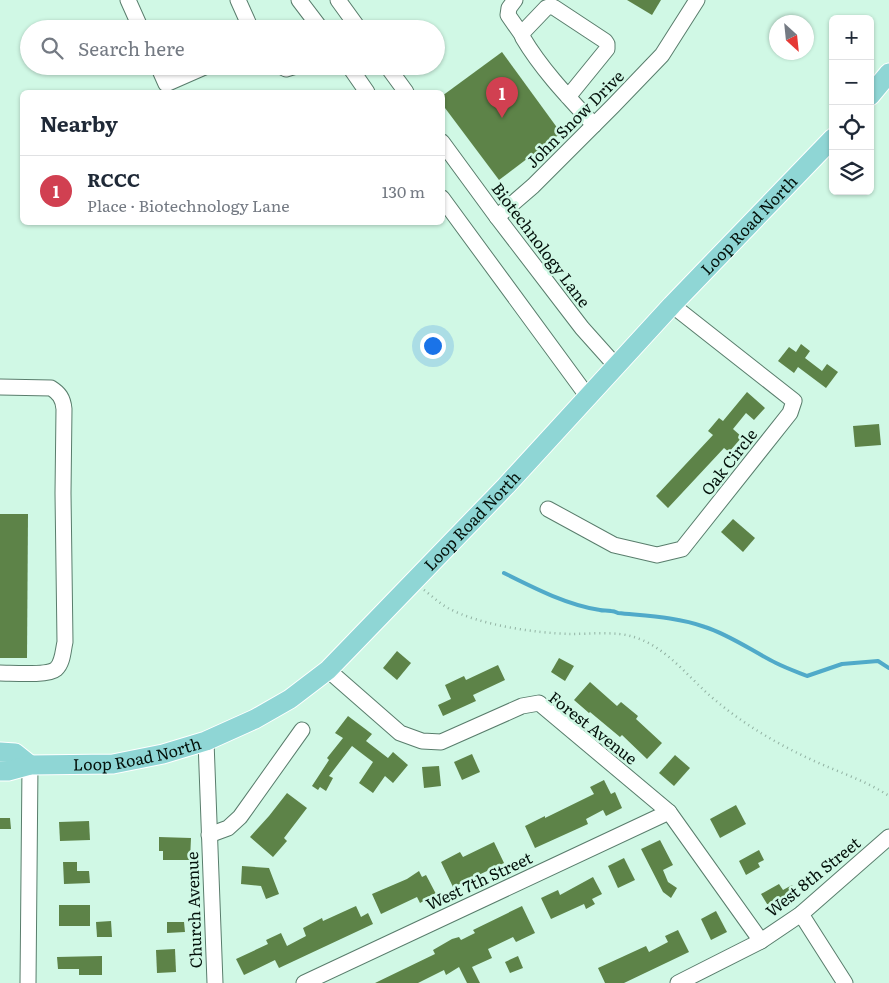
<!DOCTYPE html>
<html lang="en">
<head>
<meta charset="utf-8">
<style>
	:root { --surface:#fff; --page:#f2f2f3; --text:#1f2937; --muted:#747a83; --line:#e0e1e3; --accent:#d14051 }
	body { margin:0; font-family:Literata,serif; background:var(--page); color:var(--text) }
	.controls { position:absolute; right:15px; top:15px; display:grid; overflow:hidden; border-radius:8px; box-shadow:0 1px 4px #0004 }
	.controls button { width:45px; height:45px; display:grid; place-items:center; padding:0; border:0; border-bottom:1px solid var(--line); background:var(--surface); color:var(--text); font:25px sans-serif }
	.compass { position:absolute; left:769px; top:15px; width:45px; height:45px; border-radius:50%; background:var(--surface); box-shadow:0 1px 4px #0004; rotate:153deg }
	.you { position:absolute; left:432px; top:345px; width:18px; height:18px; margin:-12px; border:4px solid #fff; border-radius:50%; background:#1a73e8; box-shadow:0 0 0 8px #1a73e833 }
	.badge { display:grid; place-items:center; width:32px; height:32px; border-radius:50%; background:var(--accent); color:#fff; font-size:16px; font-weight:700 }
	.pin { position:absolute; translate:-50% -41px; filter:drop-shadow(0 1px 2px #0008) }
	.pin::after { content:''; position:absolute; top:26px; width:18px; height:15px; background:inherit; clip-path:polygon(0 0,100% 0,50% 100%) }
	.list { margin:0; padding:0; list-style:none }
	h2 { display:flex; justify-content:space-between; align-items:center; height:65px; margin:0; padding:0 20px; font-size:21px }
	h2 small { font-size:16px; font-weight:400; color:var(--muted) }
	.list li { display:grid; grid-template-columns:32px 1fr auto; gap:15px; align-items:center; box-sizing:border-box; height:70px; padding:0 20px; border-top:1px solid var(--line) }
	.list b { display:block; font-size:19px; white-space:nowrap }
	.list p { margin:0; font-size:16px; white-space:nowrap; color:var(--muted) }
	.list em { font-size:16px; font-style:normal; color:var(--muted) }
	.icon { flex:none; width:28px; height:28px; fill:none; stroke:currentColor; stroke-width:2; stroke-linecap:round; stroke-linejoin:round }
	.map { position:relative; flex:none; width:889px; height:983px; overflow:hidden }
	.search { position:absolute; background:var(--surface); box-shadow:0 1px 4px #0004; left:20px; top:20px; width:425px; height:55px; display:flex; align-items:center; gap:12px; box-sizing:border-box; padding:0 18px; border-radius:28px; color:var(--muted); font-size:19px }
	.panel { position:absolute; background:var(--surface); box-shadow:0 1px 4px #0004; left:20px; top:90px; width:425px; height:135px; border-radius:8px }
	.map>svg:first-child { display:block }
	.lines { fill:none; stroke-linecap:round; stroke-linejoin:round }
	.stream { stroke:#50aac9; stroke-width:4 }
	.building { fill:#5d8348 }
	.minor-casing { stroke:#597d6c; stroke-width:17 }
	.major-casing { stroke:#fff; stroke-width:21 }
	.path { stroke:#91b1a2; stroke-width:2.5; stroke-dasharray:1 4; stroke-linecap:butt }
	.minor { stroke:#fff; stroke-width:15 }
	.major { stroke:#8fd6d5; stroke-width:19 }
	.labels { text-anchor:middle; stroke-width:5; stroke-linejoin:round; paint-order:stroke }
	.street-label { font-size:16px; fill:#04110b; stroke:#d0f8e5 }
</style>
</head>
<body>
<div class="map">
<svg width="889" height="983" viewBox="0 0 889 983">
	<rect width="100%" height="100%" fill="#d0f8e5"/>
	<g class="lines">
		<path class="stream" d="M504,573C534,588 567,605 600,610C603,611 607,610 611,611C614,611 616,612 618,613C647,616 677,617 705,627C730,635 752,651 776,663C786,668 797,672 807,676L842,664L878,661L889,668"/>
	</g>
	<g class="building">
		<path d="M627,0H661L652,15Z"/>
		<path d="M502,52L561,133L499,180L442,104V96Z"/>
		<path d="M801,344L810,351L805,358L822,371L827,364L838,372L826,388L798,367L794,373L778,361L789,347L796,352Z"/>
		<path d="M747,392L765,408L754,420L746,413L733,429L742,437L729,452L724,448L668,508L656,496L713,435L708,431L719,418L723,421Z"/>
		<path d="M879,424L881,445L855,447L853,426Z"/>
		<path d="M0,514H28L27,658H0Z"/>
		<path d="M733,519L755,538L743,552L721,532Z"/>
		<path d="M397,651L411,663L397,680L383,668Z"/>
		<path d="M559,658L574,666L565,681L551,672Z"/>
		<path d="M498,665L505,680L473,695L476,701L443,716L438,705L451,699L445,685L464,676L466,680Z"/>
		<path d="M590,682L617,706L621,702L638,716L636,719L662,743L647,759L622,735L620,737L590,712L589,713L574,700Z"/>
		<path d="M348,716L372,734L366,741L388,758L393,752L408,765L393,783L385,776L373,793L359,783L373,762L352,746L329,776L333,778L326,791L320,787L318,790L312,786L329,760L327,758L343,738L335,733Z"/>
		<path d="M472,754L480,772L462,780L454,762Z"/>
		<path d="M675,755L690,768L674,786L659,773Z"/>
		<path d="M439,766L441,786L424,788L422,767Z"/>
		<path d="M604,780L611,794L615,792L622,808L606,816L603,810L586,819L588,824L535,848L525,826L545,816V818L594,794L590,787Z"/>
		<path d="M287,793L307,808L284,838L287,841L273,857L250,837L269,816Z"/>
		<path d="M736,805L746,824L720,838L710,819Z"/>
		<path d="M0,818H10L11,829H0Z"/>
		<path d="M89,821L90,840L60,841L59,822Z"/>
		<path d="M159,837L191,838L190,860H163V851H159Z"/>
		<path d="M660,840L673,865L663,870L668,882L677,888L671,898L663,892L641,849Z"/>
		<path d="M494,842L504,863L453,887L441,862L460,852L463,857Z"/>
		<path d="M759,850L764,860L758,863L760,867L746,875L739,861Z"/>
		<path d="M624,858L635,880L618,888L608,866Z"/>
		<path d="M63,862H77V871H89L90,883L64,884Z"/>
		<path d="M242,866L269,868L279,894L266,899L261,886L241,884Z"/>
		<path d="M419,871L422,877L426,875L436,894L420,903L417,897L381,914L372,894L407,879Z"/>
		<path d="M593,877L602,894L592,899L595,904L586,909L584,904L551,919L541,898L558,890L560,895Z"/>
		<path d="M779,884L783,890L792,885L799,897L772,912L761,894Z"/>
		<rect x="59" y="905" width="31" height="21"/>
		<path d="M356,906L361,917L368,913L373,924L279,968L275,960L244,975L236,959L268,944L266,940L281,933L287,946L306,936L303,928L322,918L323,921Z"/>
		<path d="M522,906L535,933L516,942L513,937L488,949L492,958L472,967L480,983H467L459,967L446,975L444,970L418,983H375L435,954L433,950L452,939L459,937L461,940L475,933L473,930Z"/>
		<path d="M716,911L727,932L711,940L701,919Z"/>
		<path d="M111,921L112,937H97L96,922Z"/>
		<path d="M167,922H184L185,932L167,933Z"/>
		<path d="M678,930L689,952L624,983H605L598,968L646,946L649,952L668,942L665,936Z"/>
		<path d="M175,949L176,972L157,973L156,950Z"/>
		<path d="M102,956V975H79V969H58L57,957Z"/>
		<path d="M518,956L523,968L510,973L505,962Z"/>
	</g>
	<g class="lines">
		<g class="minor-casing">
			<g id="minor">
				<path d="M128,0L141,29"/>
				<path d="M238,0L251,29"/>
				<path d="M299,0L321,29"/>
				<path d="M338,0L359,29"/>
				<path d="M515,0L509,8L508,15L522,35"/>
				<path d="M158,66L166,84L207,66"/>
				<path d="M280,66L286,69L296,66"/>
				<path d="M349,66L367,92"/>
				<path d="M387,66L406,92"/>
				<path d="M568,97L607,49V44L605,41L555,8L551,6L546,8L525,30L522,35L523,38C542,70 569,98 594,125"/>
				<path d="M442,142L497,217L582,328L616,366"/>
				<path d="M442,198L588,397"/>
				<path d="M497,217L533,186L613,106L662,55L697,0"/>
				<path d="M0,387L51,388C59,393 63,398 64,409L63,493L65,642C63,650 63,663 56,669C48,676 12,673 0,673"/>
				<path d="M548,509L614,545L657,555L682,549L790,413L794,401L672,305"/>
				<path d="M328,670L400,733L422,741L441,742L522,706L539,703L669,812L761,941"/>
				<path d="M206,741L215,983"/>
				<path d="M209,835L228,828L240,817L302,730"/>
				<path d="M801,914L845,983"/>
				<path d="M28,983L30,765"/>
				<path d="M304,983L669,812"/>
				<path d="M678,983L761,941L801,914L889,837"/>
			</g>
		</g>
		<g class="major-casing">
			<g id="major">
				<path d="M870,96L889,73"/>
				<path d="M0,752L15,753L30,765"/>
				<path id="s1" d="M0,771H8L30,765L113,764L163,754L206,741L255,719L290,699L328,670L506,486L672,305L833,138"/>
			</g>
		</g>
		<g class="path">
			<path d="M230,66L232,73"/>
			<path d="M241,66L242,68"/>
			<path d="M424,590C432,596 439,603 448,608C479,625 535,633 570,634C590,634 616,631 634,637C664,646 686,674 708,694C742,724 780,746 821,764C844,774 868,782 889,796"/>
		</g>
		<use href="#minor" class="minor"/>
		<use href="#major" class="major"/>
	</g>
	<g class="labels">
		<g class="street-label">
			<text transform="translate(575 119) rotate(-45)" y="6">John Snow Drive</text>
			<text dy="6" stroke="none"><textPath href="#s1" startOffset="964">Loop Road North</textPath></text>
			<text transform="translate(541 245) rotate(53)" y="6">Biotechnology Lane</text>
			<text transform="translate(729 462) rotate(-52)" y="6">Oak Circle</text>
			<text dy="6" stroke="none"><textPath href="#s1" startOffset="559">Loop Road North</textPath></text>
			<text transform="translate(593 728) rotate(38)" y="6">Forest Avenue</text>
			<text dy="6" stroke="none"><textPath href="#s1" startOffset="139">Loop Road North</textPath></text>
			<text transform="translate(813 877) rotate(-39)" y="6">West 8th Street</text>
			<text transform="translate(479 881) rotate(-25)" y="6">West 7th Street</text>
			<text transform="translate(194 910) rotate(-92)" y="6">Church Avenue</text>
		</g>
	</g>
</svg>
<div class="controls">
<button>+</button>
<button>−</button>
<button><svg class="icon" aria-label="locate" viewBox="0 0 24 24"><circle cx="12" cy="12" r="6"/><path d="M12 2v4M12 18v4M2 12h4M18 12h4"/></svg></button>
<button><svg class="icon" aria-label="layers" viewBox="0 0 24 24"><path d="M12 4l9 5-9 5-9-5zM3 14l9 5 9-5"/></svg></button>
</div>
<svg class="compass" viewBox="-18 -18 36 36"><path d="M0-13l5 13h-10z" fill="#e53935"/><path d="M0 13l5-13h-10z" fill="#747a83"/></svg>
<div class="you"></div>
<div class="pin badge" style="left:502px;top:118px">1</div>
<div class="search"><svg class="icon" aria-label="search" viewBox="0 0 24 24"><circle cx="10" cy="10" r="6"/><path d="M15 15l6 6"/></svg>Search here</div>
<section class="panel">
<h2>Nearby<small></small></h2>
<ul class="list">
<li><span class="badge">1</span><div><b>RCCC</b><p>Place · Biotechnology Lane</p></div><em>130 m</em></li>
</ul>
</section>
</div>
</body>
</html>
